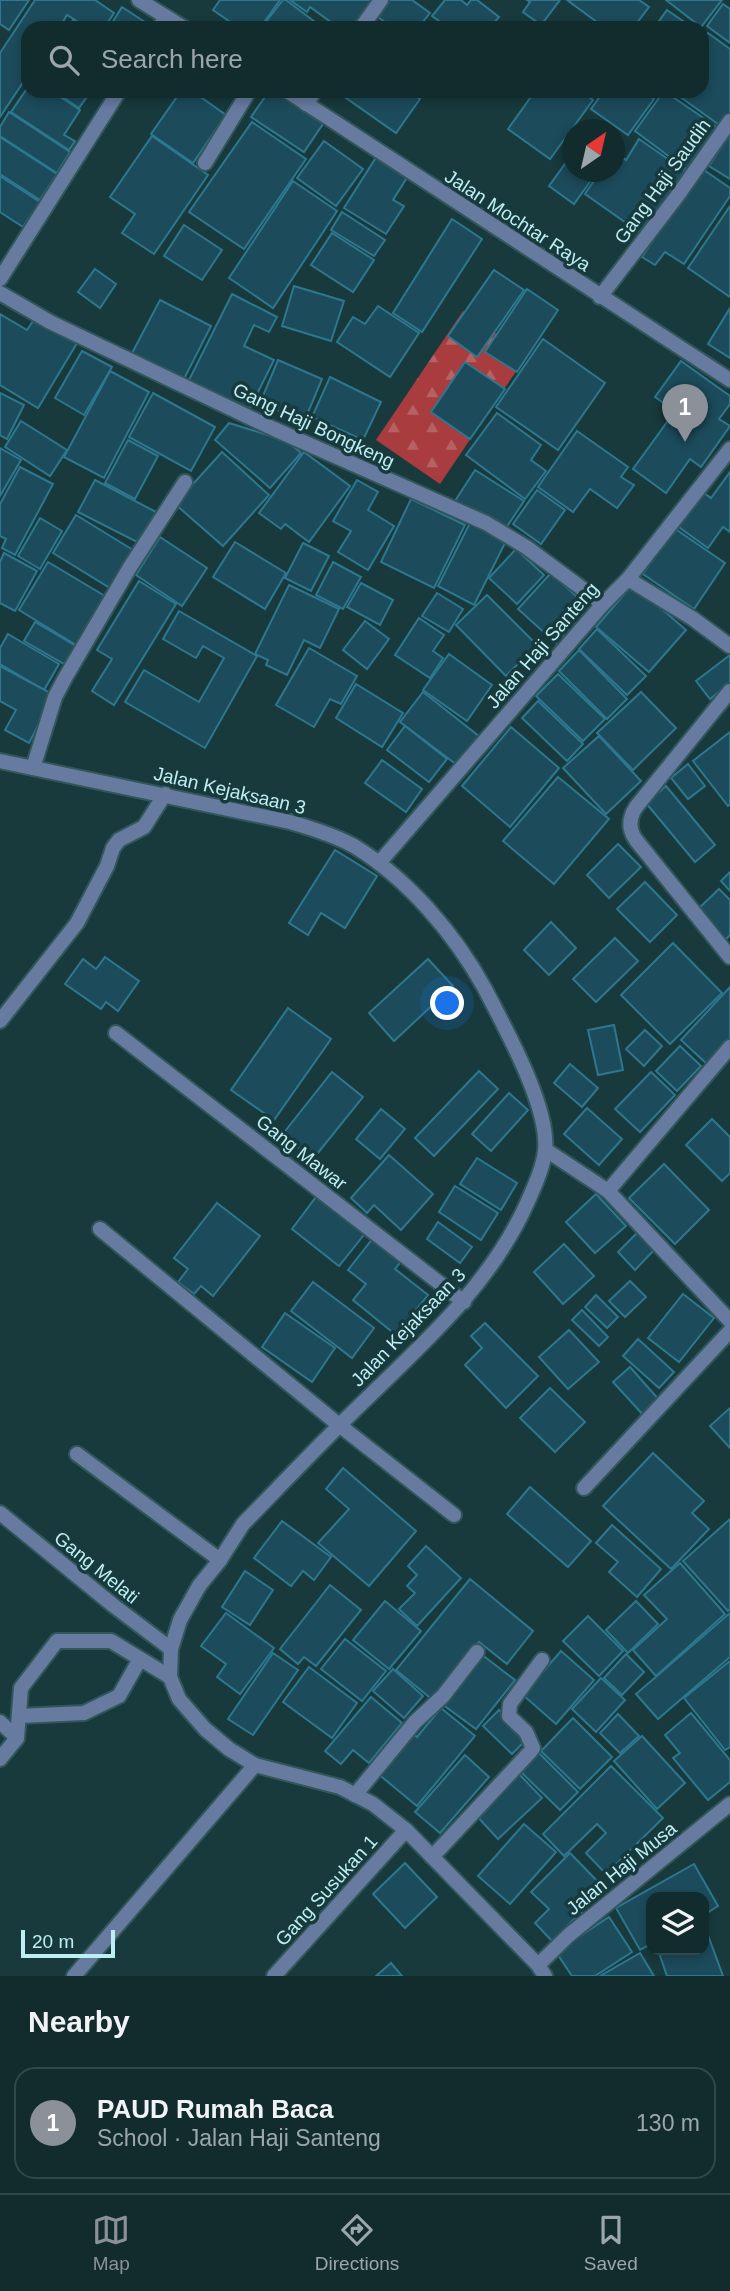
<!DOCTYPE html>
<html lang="en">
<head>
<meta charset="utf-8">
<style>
	:root { --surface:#122c2e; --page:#1f383a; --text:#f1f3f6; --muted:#9ca7aa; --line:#31484a; --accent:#8c9099 }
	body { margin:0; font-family:Helvetica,sans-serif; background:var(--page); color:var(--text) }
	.controls { position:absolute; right:21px; bottom:21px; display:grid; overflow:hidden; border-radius:14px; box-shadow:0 4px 10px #0003 }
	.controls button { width:63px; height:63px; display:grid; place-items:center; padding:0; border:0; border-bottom:2px solid var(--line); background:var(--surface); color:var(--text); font:35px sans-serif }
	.compass { position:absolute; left:562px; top:119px; width:63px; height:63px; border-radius:50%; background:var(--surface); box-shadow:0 4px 10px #0003; rotate:34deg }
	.scale { position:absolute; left:21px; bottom:18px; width:94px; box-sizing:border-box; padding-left:7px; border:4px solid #bdeef3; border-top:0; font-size:19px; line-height:24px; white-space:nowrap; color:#bdeef3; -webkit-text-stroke:5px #183a3d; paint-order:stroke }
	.you { position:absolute; left:448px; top:1004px; width:24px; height:24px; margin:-18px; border:5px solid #fff; border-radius:50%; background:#1a73e8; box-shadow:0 0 0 10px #1a73e833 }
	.badge { display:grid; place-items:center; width:46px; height:46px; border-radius:50%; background:var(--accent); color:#fff; font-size:23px; font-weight:700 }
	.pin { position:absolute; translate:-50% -58px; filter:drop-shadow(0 2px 4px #0008) }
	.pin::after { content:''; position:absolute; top:37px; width:24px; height:21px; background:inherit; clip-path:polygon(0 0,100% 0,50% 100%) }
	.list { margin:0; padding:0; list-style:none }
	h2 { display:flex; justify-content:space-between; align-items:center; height:91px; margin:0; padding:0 28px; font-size:30px }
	h2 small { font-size:23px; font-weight:400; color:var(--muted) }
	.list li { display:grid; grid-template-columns:46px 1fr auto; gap:21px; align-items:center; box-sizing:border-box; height:112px; margin:0 14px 14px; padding:0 14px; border:2px solid var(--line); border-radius:21px }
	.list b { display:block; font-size:26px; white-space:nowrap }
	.list p { margin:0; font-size:23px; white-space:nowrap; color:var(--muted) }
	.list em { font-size:23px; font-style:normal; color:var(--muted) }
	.icon { flex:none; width:38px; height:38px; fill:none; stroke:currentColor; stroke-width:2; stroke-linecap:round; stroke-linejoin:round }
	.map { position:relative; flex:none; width:730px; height:1976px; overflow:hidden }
	.search { position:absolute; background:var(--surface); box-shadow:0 4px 10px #0003; left:21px; right:21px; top:21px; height:77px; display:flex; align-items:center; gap:18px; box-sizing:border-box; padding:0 24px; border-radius:21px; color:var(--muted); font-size:26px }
	.sheet { height:217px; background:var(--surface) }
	nav { display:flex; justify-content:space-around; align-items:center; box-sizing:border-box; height:98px; border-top:2px solid var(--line); background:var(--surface); font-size:19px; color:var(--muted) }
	nav a { display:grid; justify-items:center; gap:4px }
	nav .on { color:var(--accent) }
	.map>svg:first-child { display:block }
	.forest { fill:url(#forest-firs) }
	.building { fill:#1c4b5b; stroke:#2d778f; stroke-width:2 }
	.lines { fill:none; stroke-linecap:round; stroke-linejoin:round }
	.service-casing { stroke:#32575a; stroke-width:18 }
	.minor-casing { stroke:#32575a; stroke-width:18 }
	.tertiary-casing { stroke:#32575a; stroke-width:18 }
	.service { stroke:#677ba1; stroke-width:14 }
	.minor { stroke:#677ba1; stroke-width:14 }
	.tertiary { stroke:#677ba1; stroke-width:14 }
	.labels { text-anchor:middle; stroke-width:7; stroke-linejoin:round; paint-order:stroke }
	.street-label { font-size:19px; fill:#bdeef3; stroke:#183a3d }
</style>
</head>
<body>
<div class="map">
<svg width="730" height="1976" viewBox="0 0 730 1976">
	<defs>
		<pattern id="forest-firs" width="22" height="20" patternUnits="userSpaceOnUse" patternTransform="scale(1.75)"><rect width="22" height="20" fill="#a83c3e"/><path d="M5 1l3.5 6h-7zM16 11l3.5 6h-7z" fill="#b56264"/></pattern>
	</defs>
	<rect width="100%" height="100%" fill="#183a3d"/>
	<path class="forest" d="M463,311L527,355L440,484L376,440Z"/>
	<g class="building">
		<path d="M0,0H29L9,30L0,24Z"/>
		<path d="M35,0H95L114,13L104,28H88L67,15L59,28H28V75L0,117V53Z"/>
		<path d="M220,0H280L260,28H239L213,10Z"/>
		<path d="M283,0H286L323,28H261Z"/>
		<path d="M290,0H376L355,28H339L310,7L307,12Z"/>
		<path d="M386,0H412L430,13L422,23L429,28H382L386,23L375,15Z"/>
		<path d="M445,0H461L467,5L471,0H477L499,17L490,28H434L439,21L432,16Z"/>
		<path d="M527,0H560L541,25L523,12L530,2Z"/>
		<path d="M567,0H639L649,7L633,28H605Z"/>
		<path d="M666,0H722L701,27Z"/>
		<path d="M723,4L730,9V43L707,26Z"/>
		<path d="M122,7L148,24L146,28H109Z"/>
		<path d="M667,10L693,28H654Z"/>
		<path d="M73,20L85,28H67Z"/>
		<path d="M708,33L730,49V117L722,127L672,91H702V41Z"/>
		<path d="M28,87V91H51L80,110L64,135L75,141L69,150L11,112Z"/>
		<path d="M54,91H91L79,108Z"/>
		<path d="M181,91H192L226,115L193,163L151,134Z"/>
		<path d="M269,91H274L323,124L304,152L251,117Z"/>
		<path d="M336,91H409L420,99L396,133Z"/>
		<path d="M529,91H581L593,100L550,159L508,129L533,94Z"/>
		<path d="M604,91H643L654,99L628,135L591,109Z"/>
		<path d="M664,91L721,130L690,172L635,131Z"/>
		<path d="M9,112L70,152L57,173L0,136V127Z"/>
		<path d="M252,122L306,159L244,249L189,212Z"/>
		<path d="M730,134V179L709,166Z"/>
		<path d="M152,136L208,175L154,254L122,233L135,214L110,197Z"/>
		<path d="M0,137L57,174L40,200L0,174Z"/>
		<path d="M639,139L685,171L642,234L585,194L600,172H614V152L626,160Z"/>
		<path d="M324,141L363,169L336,206L297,178Z"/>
		<path d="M572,154V172H597L574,204L549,186Z"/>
		<path d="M377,156L408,176L393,200L404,206L386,234L344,208Z"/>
		<path d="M701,168L730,188V196L684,264L665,252L655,265L642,257Z"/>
		<path d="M0,176L40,202L23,227L0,212Z"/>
		<path d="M293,181L337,211L273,308L229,278Z"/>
		<path d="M730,206V297L688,268Z"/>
		<path d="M342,212L385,240L374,256L331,230Z"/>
		<path d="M452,219L482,239L422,332L393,313Z"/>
		<path d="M184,225L222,250L202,280L164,256Z"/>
		<path d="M332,233L374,260L353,292L311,265Z"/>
		<path d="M95,269L116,284L100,308L78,292Z"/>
		<path d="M494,270L524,290L477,357L448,336Z"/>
		<path d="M294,286L344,301L331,341L282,326Z"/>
		<path d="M527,289L558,310L517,372L485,352Z"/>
		<path d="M232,294L277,317L269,332L254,325L244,346L274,360L247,414L187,384Z"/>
		<path d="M160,300L211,326L183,381L131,355Z"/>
		<path d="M378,306L419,333L390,377L337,342L353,317L365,324Z"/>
		<path d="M730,308V358L708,344Z"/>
		<path d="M0,314L27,330L35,318L77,343L38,408L0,385Z"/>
		<path d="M543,339L605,383L558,450L496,407Z"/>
		<path d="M82,351L112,367L84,415L55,398Z"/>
		<path d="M278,360L322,379L304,422L260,403Z"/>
		<path d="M681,361L730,396V404L719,419L730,426L701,467L690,459L666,493L633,469L675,411L655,397Z"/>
		<path d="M465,362L505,389L470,439L431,412Z"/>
		<path d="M110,371L149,392L104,478L64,457Z"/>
		<path d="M330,377L381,402L363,440L312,417Z"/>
		<path d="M0,393L24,405L7,439L0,435Z"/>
		<path d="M153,393L215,427L191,471L129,437Z"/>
		<path d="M497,413L541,445L531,460L546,471L525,499L466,455Z"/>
		<path d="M21,421L67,450L50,476L5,447Z"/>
		<path d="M229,423L287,441L301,453L270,488L215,440Z"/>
		<path d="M577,431L628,467L621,477L634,485L617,508L590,489L573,512L538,487Z"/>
		<path d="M128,440L158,456L135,499L105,483Z"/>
		<path d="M0,448L21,460L0,496Z"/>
		<path d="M222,452L269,495L223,546L175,504Z"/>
		<path d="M304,452L350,486L309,542L285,524L281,529L259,513Z"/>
		<path d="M20,467L53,484L15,555L2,548L6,539L0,536V504Z"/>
		<path d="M475,470L524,501L504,531L455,501Z"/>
		<path d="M730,472V532L723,527L708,548L676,525L701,491L711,498Z"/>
		<path d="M95,480L156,512L139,543L78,512Z"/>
		<path d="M357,480L378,492L368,510L394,526L368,570L338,552L351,531L333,521Z"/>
		<path d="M537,490L565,510L541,544L513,524Z"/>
		<path d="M411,499L465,525L434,588L381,562Z"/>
		<path d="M76,515L133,550L110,588L53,553Z"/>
		<path d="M40,518L62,531L40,569L18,556Z"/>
		<path d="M470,523L506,541L474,605L438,586Z"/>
		<path d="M674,528L725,563L694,609L643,574Z"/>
		<path d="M160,537L207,568L182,606L136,575Z"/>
		<path d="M235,542L286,573L265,609L213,577Z"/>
		<path d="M303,543L329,556L311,591L285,578Z"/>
		<path d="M516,549L544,575L517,604L489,578Z"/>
		<path d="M4,553L37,571L15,611L0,603V562Z"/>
		<path d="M48,562L110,599L81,648L19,610Z"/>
		<path d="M333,562L361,577L343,609L316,595Z"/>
		<path d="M551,573L589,608L557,644L518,609Z"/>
		<path d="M139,581L176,604L114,705L92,691L112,659L97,650Z"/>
		<path d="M361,583L393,600L380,625L347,607Z"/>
		<path d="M633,584L686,630L649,672L596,627Z"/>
		<path d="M289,585L339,609L320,648L304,640L287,675L266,665L268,660L255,654Z"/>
		<path d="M437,593L463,609L449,632L422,616Z"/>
		<path d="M487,595L537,645L506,676L456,625Z"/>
		<path d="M179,611L257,656L205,748L125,702L144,670L199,702L224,658L203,646L196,658L163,639Z"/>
		<path d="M419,618L444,635L433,651L443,658L430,678L395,655Z"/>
		<path d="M365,621L389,639L367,669L343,650Z"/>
		<path d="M35,622L76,646L66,665L24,641Z"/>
		<path d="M597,629L646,676L627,695L579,649Z"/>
		<path d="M8,634L59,664L44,690L0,664V648Z"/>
		<path d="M309,648L357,676L341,704L330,699L314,727L276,705Z"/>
		<path d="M579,650L627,699L607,719L559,671Z"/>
		<path d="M449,654L492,685L467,721L423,690Z"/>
		<path d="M730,655V683L710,699L696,681Z"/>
		<path d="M0,666L54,695L29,743L5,730L16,710L0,701Z"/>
		<path d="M558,674L605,719L583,741L536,696Z"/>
		<path d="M356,684L403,713L382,747L336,718Z"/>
		<path d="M423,692L480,737L457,765L400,722Z"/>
		<path d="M641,692L676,728L633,770L597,733Z"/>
		<path d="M538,701L583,744L567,761L522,718Z"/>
		<path d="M405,726L447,759L429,782L387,750Z"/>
		<path d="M511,727L559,768L510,827L462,786Z"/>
		<path d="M730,732V804L728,806L693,761Z"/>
		<path d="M599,736L641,781L606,814L563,768Z"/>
		<path d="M382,760L422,789L406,812L365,783Z"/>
		<path d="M688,764L705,786L688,799L671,778Z"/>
		<path d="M558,777L609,819L554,884L503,841Z"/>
		<path d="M666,786L715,845L695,862L646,803Z"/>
		<path d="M618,844L641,867L609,898L587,875Z"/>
		<path d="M335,850L377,876L345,928L321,913L308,935L289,923Z"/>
		<path d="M730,872V891L721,881Z"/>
		<path d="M645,882L677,915L650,942L617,909Z"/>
		<path d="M719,889L730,900V935L725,940L696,911Z"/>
		<path d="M551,922L576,948L549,975L524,950Z"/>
		<path d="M615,938L638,961L596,1002L573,979Z"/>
		<path d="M673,943L722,993L670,1044L621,995Z"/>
		<path d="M105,957L139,981L118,1011L106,1002L101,1009L65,984L83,959L96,969Z"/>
		<path d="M428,959L453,986L394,1041L369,1013Z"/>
		<path d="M730,987V1040L707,1064L681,1040Z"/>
		<path d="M288,1008L331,1039L274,1120L231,1090Z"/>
		<path d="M614,1025L623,1070L598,1075L588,1030Z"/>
		<path d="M645,1030L662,1046L644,1066L626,1049Z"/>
		<path d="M680,1046L701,1066L677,1091L656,1071Z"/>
		<path d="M570,1064L598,1088L582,1107L554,1083Z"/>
		<path d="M479,1071L498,1089L434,1156L415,1138Z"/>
		<path d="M332,1072L363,1097L313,1159L282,1135Z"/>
		<path d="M651,1072L675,1095L640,1132L615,1109Z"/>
		<path d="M509,1093L528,1110L491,1151L472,1134Z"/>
		<path d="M587,1108L622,1139L599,1165L564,1134Z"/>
		<path d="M381,1109L405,1129L380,1159L356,1139Z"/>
		<path d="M712,1119L730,1137V1173L722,1181L686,1145Z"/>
		<path d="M389,1155L433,1194L401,1230L374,1205L367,1213L351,1198Z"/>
		<path d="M477,1158L517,1183L501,1210L460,1184Z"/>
		<path d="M664,1164L709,1210L675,1244L629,1198Z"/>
		<path d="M455,1186L498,1213L481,1240L439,1212Z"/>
		<path d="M319,1193L367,1231L339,1266L292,1229Z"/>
		<path d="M596,1194L626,1226L595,1253L566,1222Z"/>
		<path d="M217,1203L260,1236L213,1296L201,1286L194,1294L178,1282L188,1269L174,1258Z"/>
		<path d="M438,1222L472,1247L460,1263L427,1239Z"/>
		<path d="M640,1230L657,1247L635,1270L618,1252Z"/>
		<path d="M374,1237L402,1260L395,1269L428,1295L396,1335L353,1300L366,1284L348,1270Z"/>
		<path d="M564,1244L594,1276L563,1304L534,1272Z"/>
		<path d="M630,1281L646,1297L625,1317L609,1301Z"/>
		<path d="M313,1282L374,1328L352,1358L291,1311Z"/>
		<path d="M683,1294L714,1318L679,1362L648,1338Z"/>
		<path d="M596,1295L618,1317L607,1328L585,1307Z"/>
		<path d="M582,1310L608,1337L599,1346L572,1320Z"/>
		<path d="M285,1313L335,1348L312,1382L262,1347Z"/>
		<path d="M485,1323L538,1376L506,1408L465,1365L482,1348L471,1336Z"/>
		<path d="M569,1330L599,1362L568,1389L539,1357Z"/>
		<path d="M638,1339L674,1372L659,1388L623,1356Z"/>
		<path d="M630,1367L661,1402L645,1417L613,1382Z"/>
		<path d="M550,1388L585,1422L555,1452L520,1418Z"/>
		<path d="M730,1408V1448L710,1426Z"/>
		<path d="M653,1453L704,1501L692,1513L709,1529L671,1569L603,1506Z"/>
		<path d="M343,1468L416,1531L369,1586L318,1543L349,1509L326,1489Z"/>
		<path d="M530,1487L591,1541L568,1567L507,1514Z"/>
		<path d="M730,1519V1609L728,1611L683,1561Z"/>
		<path d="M282,1521L331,1557L314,1580L303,1571L291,1586L254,1558Z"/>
		<path d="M612,1525L661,1569L637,1597L609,1572L618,1562L596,1543Z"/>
		<path d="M426,1546L461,1578L417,1626L399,1609L415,1593L407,1586L417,1575L408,1566Z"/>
		<path d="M680,1563L725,1614L656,1676L633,1650L667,1619L644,1595Z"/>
		<path d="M245,1571L273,1590L250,1625L222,1607Z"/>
		<path d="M470,1579L533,1631L507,1664L479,1642L433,1700L396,1670Z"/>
		<path d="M330,1585L361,1610L316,1666L304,1657L298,1664L280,1649Z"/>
		<path d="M385,1601L421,1631L389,1669L353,1640Z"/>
		<path d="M636,1601L658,1624L628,1653L606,1630Z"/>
		<path d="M226,1613L274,1648L240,1694L217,1677L226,1664L201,1646Z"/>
		<path d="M730,1613V1657L658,1719L636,1694Z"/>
		<path d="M588,1616L623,1651L599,1676L563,1641Z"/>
		<path d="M345,1639L386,1671L362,1701L321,1669Z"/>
		<path d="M561,1651L594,1680L556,1724L523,1695Z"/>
		<path d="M273,1653L298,1670L253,1735L228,1719Z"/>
		<path d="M481,1654L515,1680L476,1729L442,1704Z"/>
		<path d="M626,1654L644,1672L622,1695L604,1678Z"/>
		<path d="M730,1661V1747L725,1750L684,1698Z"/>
		<path d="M309,1667L357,1703L332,1738L283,1702Z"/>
		<path d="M393,1669L423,1696L404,1718L373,1691Z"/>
		<path d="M601,1678L625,1700L596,1732L572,1709Z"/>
		<path d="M371,1697L402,1723L369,1763L353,1750L341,1764L325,1751Z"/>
		<path d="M441,1708L475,1736L417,1806L377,1773L411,1732L417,1737Z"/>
		<path d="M499,1710L528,1738L512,1754L483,1726Z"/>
		<path d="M691,1713L730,1760V1782L708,1800L673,1758L680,1753L665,1735Z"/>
		<path d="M618,1714L639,1736L620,1753L600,1733Z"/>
		<path d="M573,1718L612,1757L580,1789L541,1751Z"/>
		<path d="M642,1736L685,1783L657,1809L614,1761Z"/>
		<path d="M538,1752L578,1792L560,1810L520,1771Z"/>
		<path d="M465,1755L489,1777L440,1833L415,1812Z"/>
		<path d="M611,1766L663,1818L606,1874L586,1853L606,1833L597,1824L564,1856L543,1834Z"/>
		<path d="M519,1774L542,1798L498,1839L475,1814Z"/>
		<path d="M524,1824L556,1852L510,1904L478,1876Z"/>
		<path d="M570,1853L605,1889L552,1941L535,1923L549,1909L531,1892Z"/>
		<path d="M405,1863L437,1897L405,1928L373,1894Z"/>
		<path d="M694,1864L718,1906L704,1915V1897H651V1944L640,1950L616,1908Z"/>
		<path d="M609,1917L632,1952L595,1976H572L556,1952Z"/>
		<path d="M705,1927L723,1976H667L658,1950H704Z"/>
		<path d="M640,1953L654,1976H600Z"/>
		<path d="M391,1963L402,1976H376Z"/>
	</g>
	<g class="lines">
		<g class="service-casing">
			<path id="service" d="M339,1425L454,1515"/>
		</g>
		<g class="minor-casing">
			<g id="minor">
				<path d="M159,28L166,17"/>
				<path d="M361,28L381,0"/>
				<path d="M306,104L315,91"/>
				<path d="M205,163L249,91"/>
				<path d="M0,279L119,91"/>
				<path d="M0,293L50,322L274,429L486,523L526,547L603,604"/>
				<path d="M600,297L678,195L730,121"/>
				<path d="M628,579L692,618L730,646"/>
				<path d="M730,691L636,807C629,818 628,829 636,840L730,957"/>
				<path d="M0,761L290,822C311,828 334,835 354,846C408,879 455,934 485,989C505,1028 550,1108 545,1151C543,1168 535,1185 528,1201C490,1287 420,1346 354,1411C316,1448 280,1486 243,1524L220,1560L199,1586L180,1620L171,1649L170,1677L179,1699L205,1729L229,1749L255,1765L340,1787L373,1804L406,1830L538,1965L545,1976"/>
				<path d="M33,768L55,697L65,678L130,567L185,482"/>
				<path d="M379,863L603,604L628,579L730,449"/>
				<path d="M0,1021L77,923L107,866L113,848L119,840L144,827L165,794"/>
				<path d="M116,1033L464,1302"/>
				<path d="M546,1150L608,1191L730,1321"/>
				<path d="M608,1191L730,1047"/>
				<path d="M100,1229L339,1425"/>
				<path d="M77,1454L220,1560"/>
				<path d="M584,1488L730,1331"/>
				<path d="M0,1513L114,1606L171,1649"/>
				<path d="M19,1716L84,1713L119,1696L140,1659"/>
				<path d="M0,1722L17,1738"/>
				<path d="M0,1759L17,1738L21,1688L57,1641H111L170,1677"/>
				<path d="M355,1795L415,1722L443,1696L477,1652"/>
				<path d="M432,1857L530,1752L533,1748L526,1732L509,1716L510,1704L542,1660"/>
				<path d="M538,1965L569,1935L730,1804"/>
				<path d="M74,1976L255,1765"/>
				<path d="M274,1976L406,1830"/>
			</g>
		</g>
		<g class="tertiary-casing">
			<g id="tertiary">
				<path d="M139,0L184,28"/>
				<path d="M287,91L730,380"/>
			</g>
		</g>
		<use href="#service" class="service"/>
		<use href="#minor" class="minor"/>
		<use href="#tertiary" class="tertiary"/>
	</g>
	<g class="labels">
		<g class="street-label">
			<text transform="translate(662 181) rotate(-54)" y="7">Gang Haji Saudih</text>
			<text transform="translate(518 220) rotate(33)" y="7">Jalan Mochtar Raya</text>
			<text transform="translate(314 425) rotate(25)" y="7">Gang Haji Bongkeng</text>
			<text transform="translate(542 645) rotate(-49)" y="7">Jalan Haji Santeng</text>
			<text transform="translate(230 790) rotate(13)" y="7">Jalan Kejaksaan 3</text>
			<text transform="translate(302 1152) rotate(38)" y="7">Gang Mawar</text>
			<text transform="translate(408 1327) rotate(-46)" y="7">Jalan Kejaksaan 3</text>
			<text transform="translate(97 1567) rotate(39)" y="7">Gang Melati</text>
			<text transform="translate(621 1868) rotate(-39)" y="7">Jalan Haji Musa</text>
			<text transform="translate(326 1890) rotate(-48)" y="7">Gang Susukan 1</text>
		</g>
	</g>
</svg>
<div class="controls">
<button><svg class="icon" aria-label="layers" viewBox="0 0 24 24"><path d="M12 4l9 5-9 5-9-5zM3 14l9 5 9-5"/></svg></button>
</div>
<svg class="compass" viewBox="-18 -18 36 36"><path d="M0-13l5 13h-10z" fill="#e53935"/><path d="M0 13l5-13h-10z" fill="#9ca7aa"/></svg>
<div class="scale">20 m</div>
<div class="you"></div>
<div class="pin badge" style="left:685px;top:442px">1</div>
<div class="search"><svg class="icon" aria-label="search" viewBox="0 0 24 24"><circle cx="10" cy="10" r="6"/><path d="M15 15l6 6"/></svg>Search here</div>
</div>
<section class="sheet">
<h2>Nearby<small></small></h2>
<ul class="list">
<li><span class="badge">1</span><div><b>PAUD Rumah Baca</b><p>School · Jalan Haji Santeng</p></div><em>130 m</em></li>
</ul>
</section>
<nav>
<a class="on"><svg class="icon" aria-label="map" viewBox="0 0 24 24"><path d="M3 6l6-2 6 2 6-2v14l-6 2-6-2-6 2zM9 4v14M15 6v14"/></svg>Map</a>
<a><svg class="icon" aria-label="directions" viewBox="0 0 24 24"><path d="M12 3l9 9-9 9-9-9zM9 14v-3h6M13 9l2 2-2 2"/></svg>Directions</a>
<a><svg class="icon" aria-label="saved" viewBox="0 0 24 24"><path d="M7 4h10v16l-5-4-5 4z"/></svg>Saved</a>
</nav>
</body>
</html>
